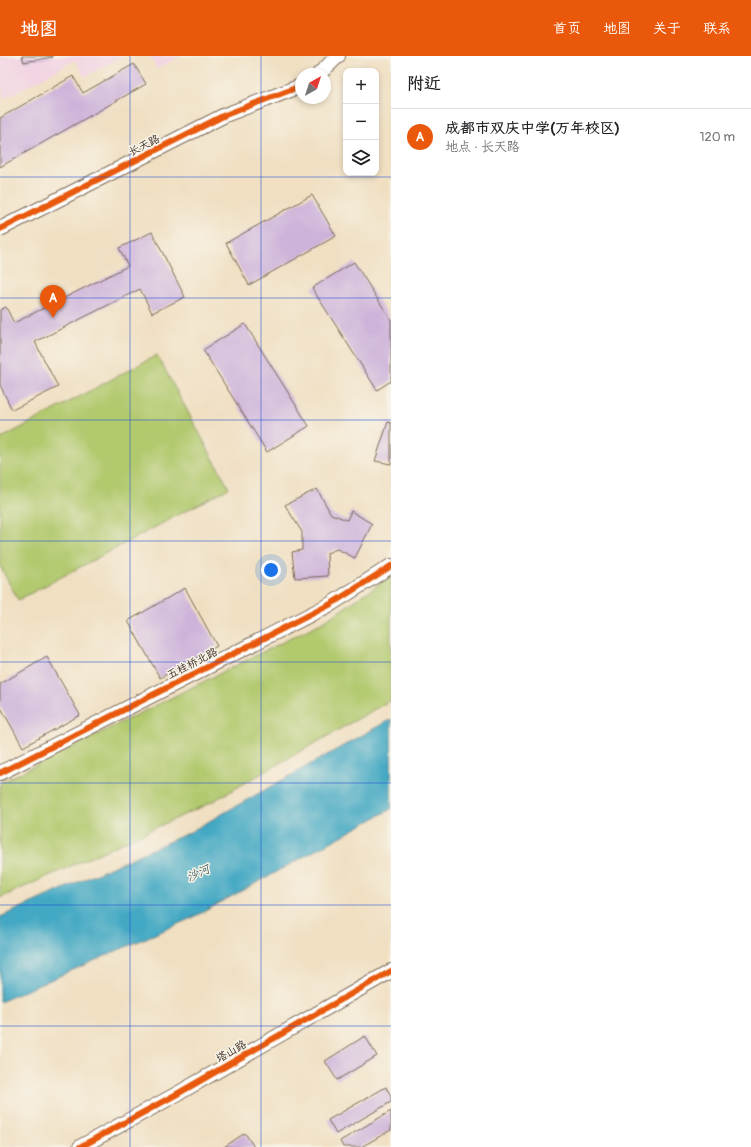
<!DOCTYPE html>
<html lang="zh">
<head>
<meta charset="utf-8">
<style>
	:root { --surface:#fff; --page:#f6f6f6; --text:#202124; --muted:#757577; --line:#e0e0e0; --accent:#ea580c }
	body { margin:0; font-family:Pangolin,"LXGW WenKai TC",sans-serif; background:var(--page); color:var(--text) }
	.controls { position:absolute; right:12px; top:12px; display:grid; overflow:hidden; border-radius:8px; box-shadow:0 2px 6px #0003 }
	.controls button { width:36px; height:36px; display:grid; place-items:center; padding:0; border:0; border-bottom:1px solid var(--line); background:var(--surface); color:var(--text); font:20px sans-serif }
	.compass { position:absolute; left:295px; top:12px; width:36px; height:36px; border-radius:50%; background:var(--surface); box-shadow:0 2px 6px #0003; rotate:39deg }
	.you { position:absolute; left:271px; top:514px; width:14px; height:14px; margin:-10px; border:3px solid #fff; border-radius:50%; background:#1a73e8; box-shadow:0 0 0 6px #1a73e833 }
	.badge { display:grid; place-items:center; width:26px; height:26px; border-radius:50%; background:var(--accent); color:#fff; font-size:13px; font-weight:700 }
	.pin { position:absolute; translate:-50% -33px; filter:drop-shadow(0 1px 2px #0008) }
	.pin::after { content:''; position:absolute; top:21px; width:14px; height:12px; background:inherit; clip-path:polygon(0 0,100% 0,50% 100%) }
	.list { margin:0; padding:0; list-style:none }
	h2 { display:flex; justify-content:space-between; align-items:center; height:52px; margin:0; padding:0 16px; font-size:17px }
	h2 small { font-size:13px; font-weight:400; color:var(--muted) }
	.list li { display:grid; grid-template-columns:26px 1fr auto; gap:12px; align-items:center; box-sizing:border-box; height:56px; padding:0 16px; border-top:1px solid var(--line) }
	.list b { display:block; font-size:15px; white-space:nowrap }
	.list p { margin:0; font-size:13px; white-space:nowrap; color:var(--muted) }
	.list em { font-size:13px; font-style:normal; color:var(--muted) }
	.icon { flex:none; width:22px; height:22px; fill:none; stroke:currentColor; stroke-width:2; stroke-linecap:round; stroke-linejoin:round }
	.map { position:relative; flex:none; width:391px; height:1091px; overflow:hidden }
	header { display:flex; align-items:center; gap:24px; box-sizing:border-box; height:56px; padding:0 20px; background:var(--accent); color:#fff }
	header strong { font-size:19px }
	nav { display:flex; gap:22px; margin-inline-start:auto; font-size:14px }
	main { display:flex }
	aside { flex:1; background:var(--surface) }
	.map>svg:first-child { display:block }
	.built { fill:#f2d0e2 }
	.green { fill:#b2c96e; stroke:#767a46 }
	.water { fill:#43a8c3; stroke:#3f6970 }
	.building { fill:#cdb3da }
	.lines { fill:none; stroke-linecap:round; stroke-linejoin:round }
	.street-casing { stroke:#7a6957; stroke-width:16 }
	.street { stroke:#fff; stroke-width:14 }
	.cycleway-casing { stroke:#f7f3e8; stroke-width:8 }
	.cycleway { stroke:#e8590c; stroke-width:6 }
	.grid { fill:none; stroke:#1d4ed8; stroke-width:1; stroke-opacity:0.55 }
	.labels { text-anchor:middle; stroke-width:3; stroke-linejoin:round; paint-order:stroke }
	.street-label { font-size:11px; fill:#3b2a1e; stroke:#f7f3e8 }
	.water-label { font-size:12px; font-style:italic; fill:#3e5c60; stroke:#f7f3e8 }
</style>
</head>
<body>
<header>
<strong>地图</strong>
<nav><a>首页</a><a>地图</a><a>关于</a><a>联系</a></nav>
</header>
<main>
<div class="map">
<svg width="391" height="1091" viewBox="0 0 391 1091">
	<rect width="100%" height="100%" fill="#f7f3e8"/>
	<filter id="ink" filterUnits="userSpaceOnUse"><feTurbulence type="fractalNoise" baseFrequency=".025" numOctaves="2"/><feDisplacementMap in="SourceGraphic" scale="8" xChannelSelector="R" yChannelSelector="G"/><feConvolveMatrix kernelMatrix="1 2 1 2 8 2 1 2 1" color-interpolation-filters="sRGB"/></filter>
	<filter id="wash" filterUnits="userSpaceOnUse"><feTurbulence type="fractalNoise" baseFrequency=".012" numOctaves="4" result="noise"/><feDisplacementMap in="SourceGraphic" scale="16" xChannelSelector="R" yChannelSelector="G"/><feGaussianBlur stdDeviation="0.9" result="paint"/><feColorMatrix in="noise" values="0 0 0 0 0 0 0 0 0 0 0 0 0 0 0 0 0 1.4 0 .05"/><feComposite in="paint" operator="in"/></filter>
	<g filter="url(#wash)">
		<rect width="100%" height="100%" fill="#f0dfc1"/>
		<g class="built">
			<path d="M0,0H122L85,21L75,4L4,43L0,21Z"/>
			<path d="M150,0H181L157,13Z"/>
		</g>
		<g class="green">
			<path d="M157,299L229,432L18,544L0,510V383Z"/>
			<path d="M391,520V644L208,748L0,842V727L325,565Z"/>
		</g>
		<path class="water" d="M391,663V753L194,861L0,946V861L188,777Z"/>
		<g id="blocks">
			<g class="building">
				<path d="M22,0H53V1L24,6Z"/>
				<path d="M134,8L146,28L0,111V62L73,20L83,37Z"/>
				<path d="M312,139L336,180L249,229L226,187Z"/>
				<path d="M152,176L185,241L152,257L140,233L35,286L58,331L12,354L0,329V254L6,251L14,267L128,210L119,192Z"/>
				<path d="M354,206L391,264V325L377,334L312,232Z"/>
				<path d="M245,268L309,370L267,396L203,294Z"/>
				<path d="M388,366L391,367V408L375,405Z"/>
				<path d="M317,433L331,458L347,464L351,455L372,468L355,502L337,493L327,497L328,520L295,522L292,496L302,494V476L285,449Z"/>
				<path d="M185,532L217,590L160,622L128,565Z"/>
				<path d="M47,601L80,659L23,691L0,650V628Z"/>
				<path d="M365,980L377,1000L337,1024L325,1005Z"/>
				<path d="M386,1031L391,1040V1046L336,1078L328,1064Z"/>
				<path d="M391,1055V1074L361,1091H343L340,1085Z"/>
				<path d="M245,1077L254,1091H224Z"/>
			</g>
		</g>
	</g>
	<g filter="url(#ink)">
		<use href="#blocks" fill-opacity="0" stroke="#7a6957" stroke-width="1"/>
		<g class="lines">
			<g class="street-casing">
				<g id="street">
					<path d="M319,18L338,0"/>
					<path d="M0,173L225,59L301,30"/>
					<path d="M0,717L331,548L391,510"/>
					<path d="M80,1091L177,1038L391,915"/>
				</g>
			</g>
			<use href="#street" class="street"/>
			<g class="cycleway-casing">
				<g id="cycleway">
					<path d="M0,173L225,59L301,30"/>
					<path d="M0,717L331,548L391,510"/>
					<path d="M80,1091L177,1038L391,915"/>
				</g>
			</g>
			<use href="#cycleway" class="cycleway"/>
		</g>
	</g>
	<path class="grid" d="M130,0V1091M261,0V1091M0,121H391M0,242H391M0,364H391M0,485H391M0,606H391M0,727H391M0,849H391M0,970H391"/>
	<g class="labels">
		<g class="street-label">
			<text transform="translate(144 89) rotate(-27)" y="4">长天路</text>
			<text transform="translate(192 607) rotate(-27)" y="4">五桂桥北路</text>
			<text transform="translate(231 995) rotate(-30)" y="4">塔山路</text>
		</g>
		<g class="water-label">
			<text transform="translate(198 817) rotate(-25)" y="4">沙河</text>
		</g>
	</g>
</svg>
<div class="controls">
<button>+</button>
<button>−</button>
<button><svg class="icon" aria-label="layers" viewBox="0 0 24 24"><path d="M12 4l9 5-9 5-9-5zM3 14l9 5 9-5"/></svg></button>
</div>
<svg class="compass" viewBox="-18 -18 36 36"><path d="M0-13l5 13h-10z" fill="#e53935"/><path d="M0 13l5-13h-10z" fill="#757577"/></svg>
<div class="you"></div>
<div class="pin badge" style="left:53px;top:262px">A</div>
</div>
<aside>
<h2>附近<small></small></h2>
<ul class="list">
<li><span class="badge">A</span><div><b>成都市双庆中学(万年校区)</b><p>地点 · 长天路</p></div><em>120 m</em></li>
</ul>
</aside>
</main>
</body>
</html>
